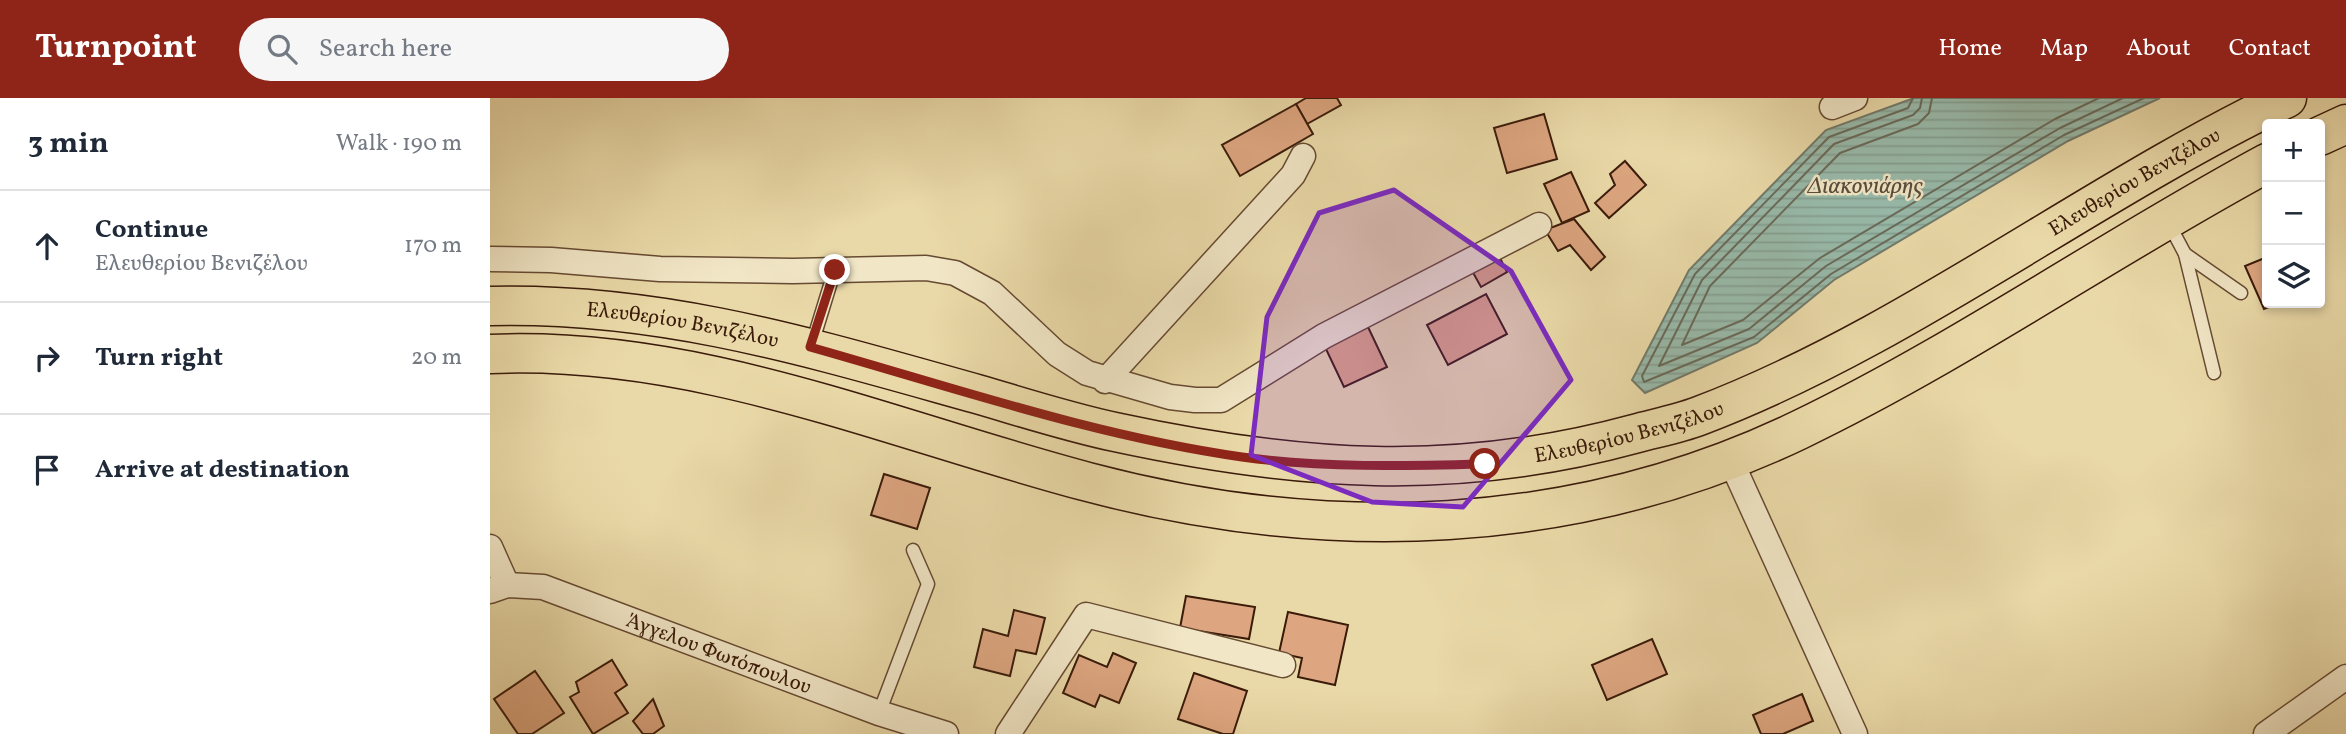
<!DOCTYPE html>
<html lang="en">
<head>
<meta charset="utf-8">
<style>
	:root { --surface:#fff; --page:#f6f6f7; --text:#1f2937; --muted:#747a83; --line:#e0e1e3; --accent:#8f2418 }
	body { margin:0; font-family:Vollkorn,serif; background:var(--page); color:var(--text) }
	.controls { position:absolute; right:21px; top:21px; display:grid; overflow:hidden; border-radius:7px; box-shadow:0 4px 10px #0003 }
	.controls button { width:63px; height:63px; display:grid; place-items:center; padding:0; border:0; border-bottom:2px solid var(--line); background:var(--surface); color:var(--text); font:35px sans-serif }
	.stop { position:absolute; width:21px; height:21px; margin:-16px; border:5px solid #8f2418; border-radius:50%; background:#fff }
	.stop.end { background:#8f2418; border-color:#fff; box-shadow:0 2px 7px #0008 }
	.list { margin:0; padding:0; list-style:none }
	h2 { display:flex; justify-content:space-between; align-items:center; height:91px; margin:0; padding:0 28px; font-size:30px }
	h2 small { font-size:23px; font-weight:400; color:var(--muted) }
	.list li { display:grid; grid-template-columns:46px 1fr auto; gap:21px; align-items:center; box-sizing:border-box; height:112px; padding:0 28px; border-top:2px solid var(--line) }
	.list b { display:block; font-size:26px; white-space:nowrap }
	.list p { margin:0; font-size:23px; white-space:nowrap; color:var(--muted) }
	.list em { font-size:23px; font-style:normal; color:var(--muted) }
	.icon { flex:none; width:38px; height:38px; fill:none; stroke:currentColor; stroke-width:2; stroke-linecap:round; stroke-linejoin:round }
	.map { position:relative; flex:none; width:1856px; height:636px; overflow:hidden }
	header { display:flex; align-items:center; gap:42px; box-sizing:border-box; height:98px; padding:0 35px; background:var(--accent); color:#fff }
	header strong { font-size:33px }
	nav { display:flex; gap:38px; margin-inline-start:auto; font-size:24px }
	.search { width:490px; height:63px; background:var(--page); display:flex; align-items:center; gap:18px; box-sizing:border-box; padding:0 24px; border-radius:38px; color:var(--muted); font-size:26px }
	main { display:flex }
	aside { flex:1; background:var(--surface) }
	.map>svg:first-child { display:block }
	.water { fill:url(#water-rules); stroke:#727a6a; stroke-width:2 }
	.lines { fill:none; stroke-linecap:round; stroke-linejoin:round }
	.shore { stroke:#696a5a; stroke-width:2 }
	.building { fill:#dda680; stroke:#3a1b0a; stroke-width:2 }
	.lane-casing { stroke:#664a32; stroke-width:15 }
	.street-casing { stroke:#664a32; stroke-width:27 }
	.primary-casing { stroke:#3a1b0a; stroke-width:41 }
	.lane { stroke:#f1e6c6; stroke-width:12 }
	.street { stroke:#f1e6c6; stroke-width:24 }
	.primary { stroke:#ead9a8; stroke-width:38 }
	.route { stroke:#8f2418; stroke-width:9 }
	.marked { fill:#7b2cbf; fill-opacity:0.2; stroke:#7b2cbf; stroke-width:5; stroke-linejoin:round }
	.labels { text-anchor:middle; stroke-width:5; stroke-linejoin:round; paint-order:stroke }
	.street-label { font-size:21px; fill:#3a1b0a; stroke:#f1e6c6 }
	.water-label { font-size:23px; font-style:italic; fill:#564b3a; stroke:#f1e6c6 }
</style>
</head>
<body>
<header>
<strong>Turnpoint</strong>
<div class="search"><svg class="icon" aria-label="search" viewBox="0 0 24 24"><circle cx="10" cy="10" r="6"/><path d="M15 15l6 6"/></svg>Search here</div>
<nav><a>Home</a><a>Map</a><a>About</a><a>Contact</a></nav>
</header>
<main>
<aside>
<h2>3 min<small>Walk · 190 m</small></h2>
<ul class="list">
<li><svg class="icon" aria-label="ahead" viewBox="0 0 24 24"><path d="M12 20V5M6 11l6-6 6 6"/></svg><div><b>Continue</b><p>Ελευθερίου Βενιζέλου</p></div><em>170 m</em></li>
<li><svg class="icon" aria-label="right" viewBox="0 0 24 24"><path d="M7 20v-9h11M14 6l5 5-5 5"/></svg><div><b>Turn right</b></div><em>20 m</em></li>
<li><svg class="icon" aria-label="arrive" viewBox="0 0 24 24"><path d="M6 21V4h12l-3 4 3 4H6"/></svg><div><b>Arrive at destination</b></div></li>
</ul>
</aside>
<div class="map">
<svg width="1856" height="636" viewBox="0 0 1856 636">
	<defs>
		<pattern id="water-rules" width="6" height="5" patternUnits="userSpaceOnUse" patternTransform="scale(1.75)"><rect width="6" height="5" fill="#98baaa"/><path d="M0 2.5h6" fill="none" stroke="#849f91"/></pattern>
	</defs>
	<rect width="100%" height="100%" fill="#ead9a8"/>
	<filter id="stains"><feTurbulence type="fractalNoise" baseFrequency=".00286" numOctaves="4"/><feColorMatrix values="0 0 0 0 .2 0 0 0 0 .09 0 0 0 0 .02 0 0 0 .5 -.17"/></filter>
	<radialGradient id="worn" r=".72"><stop offset=".6" stop-color="#630" stop-opacity="0"/><stop offset="1" stop-color="#630" stop-opacity=".3"/></radialGradient>
	<path class="water" d="M1424,0H1670L1578,43L1344,182L1267,245L1155,295L1142,282L1199,172L1336,32Z"/>
	<g class="lines">
		<g class="shore">
			<path d="M1423,0L1418,10L1339,39L1205,176L1152,278L1154,284L1264,239L1341,176L1574,37L1654,0"/>
			<path d="M1432,0L1430,10L1423,17L1344,46L1212,182L1169,268L1259,231L1336,168L1570,30L1633,0"/>
			<path d="M1442,0L1439,15L1428,26L1350,55L1220,188L1192,247L1253,222L1330,160L1565,21L1609,0"/>
		</g>
	</g>
	<g class="building">
		<path d="M816,0H847L851,7L817,26L806,6Z"/>
		<path d="M806,6L823,36L750,78L732,47Z"/>
		<path d="M1054,16L1067,61L1017,75L1004,30Z"/>
		<path d="M1135,63L1156,87L1119,120L1105,105L1125,87L1120,76Z"/>
		<path d="M1081,74L1099,113L1072,125L1054,86Z"/>
		<path d="M1084,121L1115,159L1101,172L1080,147L1068,153L1055,132Z"/>
		<path d="M1008,156L1017,174L991,189L981,171Z"/>
		<path d="M1777,159V205H1789L1774,211L1755,168Z"/>
		<path d="M996,196L1017,236L958,267L937,227Z"/>
		<path d="M878,229L897,269L854,289L835,249Z"/>
		<path d="M394,376L440,390L427,431L381,417Z"/>
		<path d="M696,498L765,509L759,541L690,530Z"/>
		<path d="M524,512L555,520L546,556L526,552L520,578L484,569L493,531L518,538Z"/>
		<path d="M798,514L858,527L845,587L808,579L812,560L789,555Z"/>
		<path d="M1162,541L1177,576L1117,602L1102,567Z"/>
		<path d="M623,555L646,565L629,605L610,597L605,609L573,595L589,557L617,569Z"/>
		<path d="M122,562L137,587L125,595L138,615L103,636L80,599L89,594L86,584Z"/>
		<path d="M45,573L74,615L42,636H28L4,601Z"/>
		<path d="M704,575L757,593L743,636H733L688,621Z"/>
		<path d="M1312,596L1323,623L1293,636H1271L1263,617Z"/>
		<path d="M163,601L174,628L163,636H153L143,623Z"/>
	</g>
	<g class="lines">
		<g class="lane-casing">
			<g id="lane">
				<path d="M1678,124L1695,156L1751,195"/>
				<path d="M1695,156L1724,275"/>
				<path d="M322,246L345,171"/>
				<path d="M389,615L438,486L423,452"/>
			</g>
		</g>
		<g class="street-casing">
			<g id="street">
				<path d="M1342,9L1365,0"/>
				<path d="M0,161L61,162L170,171L303,173L436,170L465,175L502,195L567,256L597,275L680,299L705,302H731L834,238L1049,127"/>
				<path d="M615,283L803,77L813,58"/>
				<path d="M1240,361L1365,636"/>
				<path d="M0,449L17,487"/>
				<path id="s1" d="M0,493L17,487L53,489L389,615L456,636"/>
				<path d="M518,636L596,517L793,567"/>
				<path d="M1776,636L1856,579"/>
			</g>
		</g>
		<g class="primary-casing">
			<g id="primary">
				<path d="M1830,38L1856,26"/>
				<path id="s2" d="M0,208C174,204 322,250 487,296C532,309 578,324 625,334C806,373 964,385 1144,336C1166,330 1188,326 1209,318C1415,240 1598,95 1797,0"/>
				<path d="M0,256C208,247 401,332 598,384C836,447 1084,440 1309,332C1471,254 1619,150 1777,65"/>
			</g>
		</g>
		<use href="#lane" class="lane"/>
		<use href="#street" class="street"/>
		<use href="#primary" class="primary"/>
	</g>
	<g class="lines">
		<path class="route" d="M345,172L320,249C462,289 605,338 752,359C833,370 914,368 995,366"/>
	</g>
	<path class="marked" d="M904,92L1021,173L1081,282L973,409L882,404L761,357L777,219L829,115Z"/>
	<g class="labels">
		<g class="street-label">
			<text dy="7" stroke="none"><textPath href="#s2" startOffset="1727">Ελευθερίου Βενιζέλου</textPath></text>
			<text dy="7" stroke="none"><textPath href="#s2" startOffset="194">Ελευθερίου Βενιζέλου</textPath></text>
			<text dy="7" stroke="none"><textPath href="#s2" startOffset="1160">Ελευθερίου Βενιζέλου</textPath></text>
			<text dy="7" stroke="none"><textPath href="#s1" startOffset="242">Άγγελου Φωτόπουλου</textPath></text>
		</g>
		<g class="water-label">
			<text x="1375" y="95">Διακονιάρης</text>
		</g>
	</g>
	<rect width="100%" height="100%" filter="url(#stains)"/>
	<rect width="100%" height="100%" fill="url(#worn)"/>
</svg>
<div class="controls">
<button>+</button>
<button>−</button>
<button><svg class="icon" aria-label="layers" viewBox="0 0 24 24"><path d="M12 4l9 5-9 5-9-5zM3 14l9 5 9-5"/></svg></button>
</div>
<div class="stop" style="left:995px;top:366px"></div>
<div class="stop end" style="left:345px;top:172px"></div>
</div>
</main>
</body>
</html>
